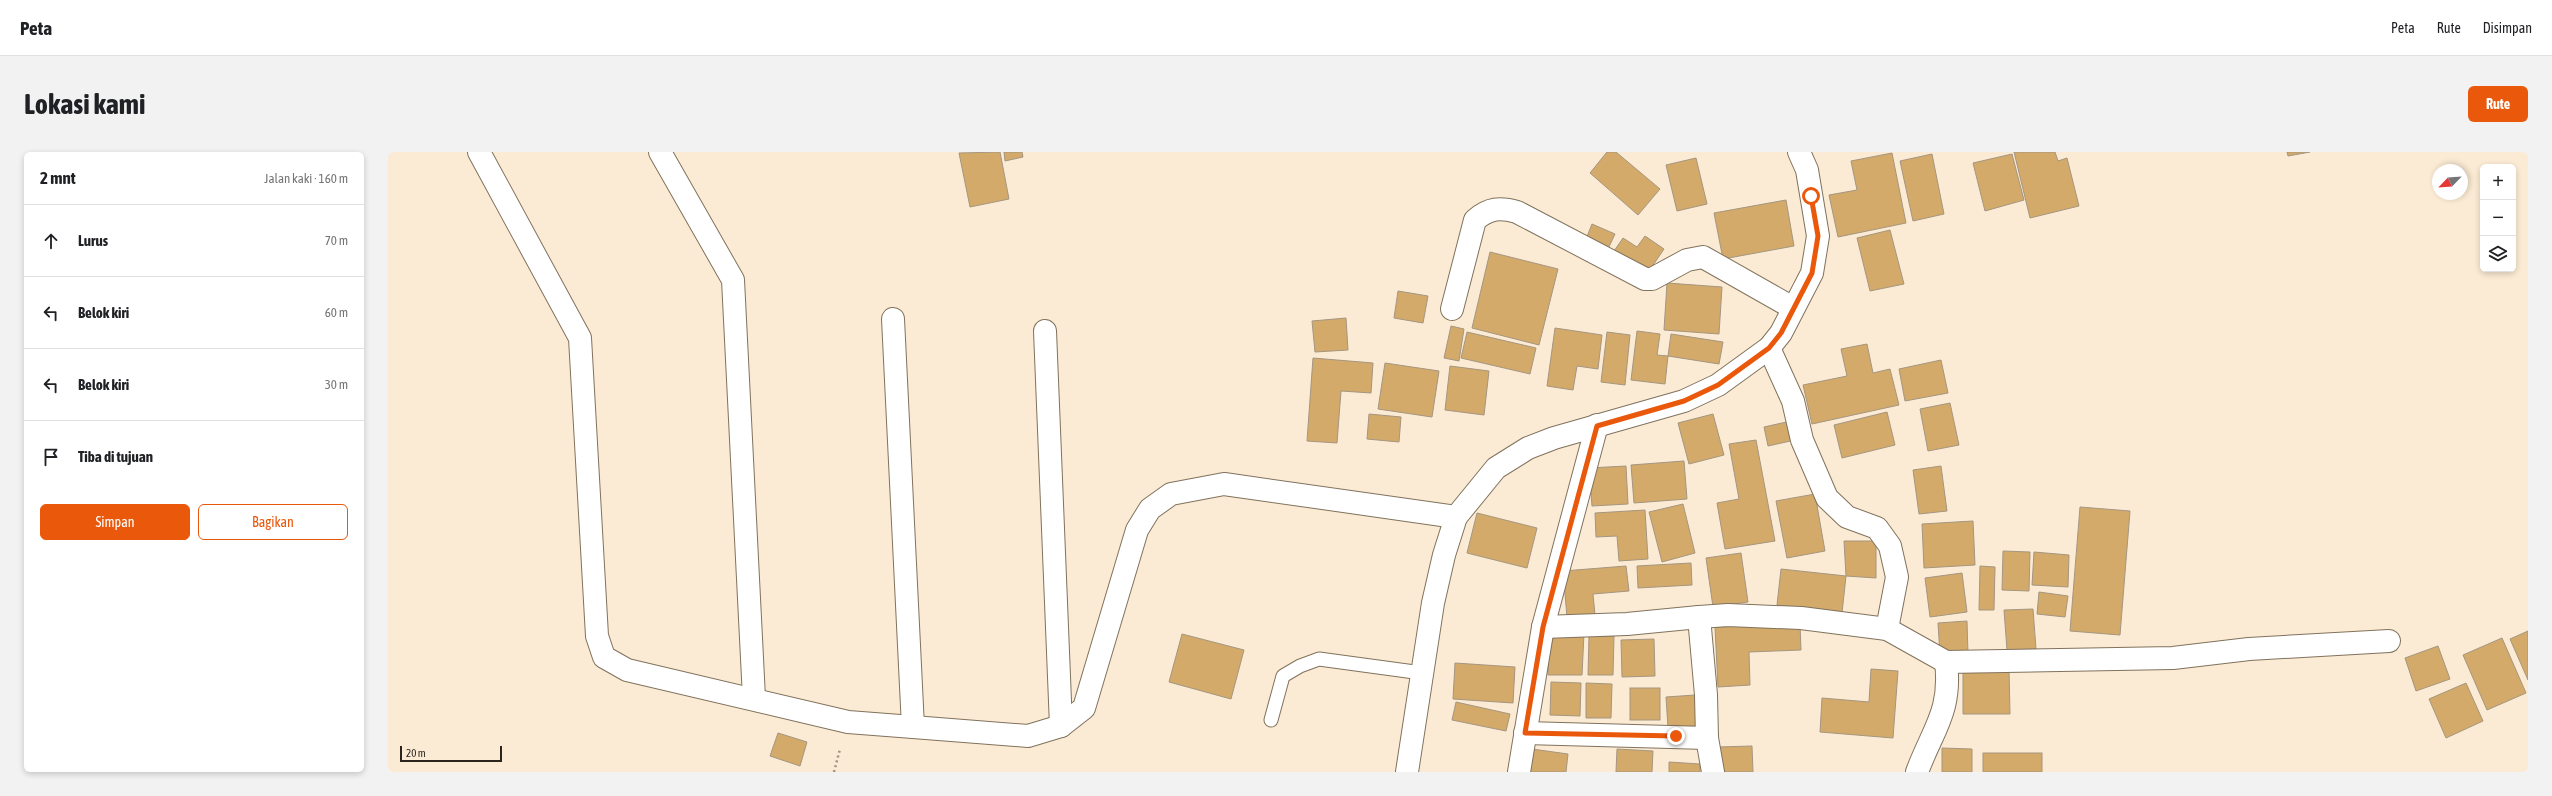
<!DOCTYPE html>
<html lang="id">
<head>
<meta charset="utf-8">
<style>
	:root { --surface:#fff; --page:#f2f2f2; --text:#202124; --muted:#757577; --line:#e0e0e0; --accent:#ea580c }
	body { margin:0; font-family:"Asap Condensed",sans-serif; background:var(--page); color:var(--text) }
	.controls { position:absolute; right:12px; top:12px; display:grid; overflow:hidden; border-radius:6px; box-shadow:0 2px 6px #0003 }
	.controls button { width:36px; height:36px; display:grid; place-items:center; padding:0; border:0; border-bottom:1px solid var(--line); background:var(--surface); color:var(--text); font:20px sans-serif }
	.compass { position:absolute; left:2044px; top:12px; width:36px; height:36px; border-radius:50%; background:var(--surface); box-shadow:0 2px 6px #0003; rotate:245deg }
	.scale { position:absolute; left:12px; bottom:10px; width:102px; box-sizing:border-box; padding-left:4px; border:2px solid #2b251d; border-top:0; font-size:11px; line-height:14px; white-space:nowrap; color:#2b251d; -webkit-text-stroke:3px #fbebd4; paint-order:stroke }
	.stop { position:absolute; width:12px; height:12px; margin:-9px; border:3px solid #ea580c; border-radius:50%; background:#fff }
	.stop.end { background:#ea580c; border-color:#fff; box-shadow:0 1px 4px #0008 }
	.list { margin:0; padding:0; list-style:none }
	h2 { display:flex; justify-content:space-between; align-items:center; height:52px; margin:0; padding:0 16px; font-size:17px }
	h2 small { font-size:13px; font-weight:400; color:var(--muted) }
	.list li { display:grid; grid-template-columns:26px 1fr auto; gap:12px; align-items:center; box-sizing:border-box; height:72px; padding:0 16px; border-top:1px solid var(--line) }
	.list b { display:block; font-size:15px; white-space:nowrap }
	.list em { font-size:13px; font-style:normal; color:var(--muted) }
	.actions { display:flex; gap:8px; padding:12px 16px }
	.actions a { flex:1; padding:9px 0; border:1px solid var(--accent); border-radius:6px; text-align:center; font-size:14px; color:var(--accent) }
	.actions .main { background:var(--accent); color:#fff }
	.icon { flex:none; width:22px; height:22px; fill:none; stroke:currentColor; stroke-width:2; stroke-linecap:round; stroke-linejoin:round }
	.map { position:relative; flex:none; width:2140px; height:620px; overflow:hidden; border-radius:6px }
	header { display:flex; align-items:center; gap:24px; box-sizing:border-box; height:56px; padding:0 20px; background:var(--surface); border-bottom:1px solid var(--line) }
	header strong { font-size:19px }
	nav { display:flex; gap:22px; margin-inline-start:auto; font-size:14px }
	.intro { display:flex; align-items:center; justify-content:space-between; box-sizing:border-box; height:96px; padding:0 24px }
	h1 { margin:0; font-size:28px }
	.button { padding:10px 18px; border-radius:6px; background:var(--accent); color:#fff; font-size:14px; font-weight:700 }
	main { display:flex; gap:24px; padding:0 24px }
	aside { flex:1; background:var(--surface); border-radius:6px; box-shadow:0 2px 6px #0003 }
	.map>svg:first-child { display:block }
	.building { fill:#d3aa69; stroke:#a59680 }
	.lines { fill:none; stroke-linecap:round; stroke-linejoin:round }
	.lane-casing { stroke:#80725d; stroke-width:15 }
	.street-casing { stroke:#80725d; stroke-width:24 }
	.path { stroke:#9d9181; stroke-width:2.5; stroke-dasharray:2 3; stroke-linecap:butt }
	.lane { stroke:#fff; stroke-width:13 }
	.street { stroke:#fff; stroke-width:22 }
	.route { stroke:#ea580c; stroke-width:5 }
</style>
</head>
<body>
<header>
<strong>Peta</strong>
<nav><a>Peta</a><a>Rute</a><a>Disimpan</a></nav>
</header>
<div class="intro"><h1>Lokasi kami</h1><a class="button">Rute</a></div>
<main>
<aside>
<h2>2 mnt<small>Jalan kaki · 160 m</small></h2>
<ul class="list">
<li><svg class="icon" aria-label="ahead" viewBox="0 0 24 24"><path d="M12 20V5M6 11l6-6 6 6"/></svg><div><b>Lurus</b></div><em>70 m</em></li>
<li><svg class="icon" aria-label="left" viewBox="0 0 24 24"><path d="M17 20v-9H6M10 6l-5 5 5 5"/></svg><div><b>Belok kiri</b></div><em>60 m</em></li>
<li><svg class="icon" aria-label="left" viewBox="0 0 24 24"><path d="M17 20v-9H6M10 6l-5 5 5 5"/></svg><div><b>Belok kiri</b></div><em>30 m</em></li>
<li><svg class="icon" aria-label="arrive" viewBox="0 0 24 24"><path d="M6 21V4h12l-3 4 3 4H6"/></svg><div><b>Tiba di tujuan</b></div></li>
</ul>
<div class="actions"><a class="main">Simpan</a><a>Bagikan</a></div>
</aside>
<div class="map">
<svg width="2140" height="620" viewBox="0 0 2140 620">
	<rect width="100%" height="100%" fill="#fbebd4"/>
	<g class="building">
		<path d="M612,0L621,47L582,55L571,1Z"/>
		<path d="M616,0H634L635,5L617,9Z"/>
		<path d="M1219,0H1228L1272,37L1250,63L1202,21Z"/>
		<path d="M1626,0H1667L1670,9L1679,6L1691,54L1642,66Z"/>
		<path d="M1899,0H1922L1900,4Z"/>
		<path d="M1504,1L1518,71L1450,85L1441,43L1469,38L1463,9Z"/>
		<path d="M1544,2L1556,62L1525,69L1512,9Z"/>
		<path d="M1624,2L1636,48L1597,59L1585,11Z"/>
		<path d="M1308,6L1319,52L1289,59L1278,13Z"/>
		<path d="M1398,48L1406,94L1335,107L1326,61Z"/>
		<path d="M1204,72L1227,82L1220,97L1198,87Z"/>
		<path d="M1502,78L1516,132L1482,139L1469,86Z"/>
		<path d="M1257,84L1276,97L1259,122L1226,99L1235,86L1249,95Z"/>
		<path d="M1102,100L1170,117L1151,193L1084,176Z"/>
		<path d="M1279,131L1334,135L1331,182L1276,178Z"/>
		<path d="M1010,139L1040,144L1035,171L1006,166Z"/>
		<path d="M958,166L960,198L927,200L924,169Z"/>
		<path d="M1063,174L1076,177L1071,209L1056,206Z"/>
		<path d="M1167,176L1214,183L1210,217L1189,214L1185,238L1159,234Z"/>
		<path d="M1249,179L1272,182L1269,203L1280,204L1277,232L1243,228Z"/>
		<path d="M1079,180L1148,196L1142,222L1073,206Z"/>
		<path d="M1219,180L1242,183L1237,233L1213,230Z"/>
		<path d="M1283,182L1335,190L1331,212L1280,204Z"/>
		<path d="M1479,192L1485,221L1502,217L1511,253L1424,272L1415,233L1459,224L1453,197Z"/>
		<path d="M925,206L985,211L983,241L953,239L949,291L919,289Z"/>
		<path d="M1553,208L1560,241L1517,249L1511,217Z"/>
		<path d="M997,211L1051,219L1044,265L990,257Z"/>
		<path d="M1062,214L1101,219L1096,263L1057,258Z"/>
		<path d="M1562,251L1571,293L1540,299L1532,257Z"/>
		<path d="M1499,260L1507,293L1454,306L1446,273Z"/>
		<path d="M981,262L1013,265L1011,290L979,287Z"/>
		<path d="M1325,262L1336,303L1301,312L1290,271Z"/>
		<path d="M1403,269L1407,288L1380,294L1376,275Z"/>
		<path d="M1368,288L1387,389L1337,397L1329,351L1351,347L1341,292Z"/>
		<path d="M1296,309L1299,347L1246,351L1243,313Z"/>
		<path d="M1238,314L1240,352L1204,354L1201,316Z"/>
		<path d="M1553,314L1559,359L1531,362L1525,318Z"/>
		<path d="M1427,342L1437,399L1399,406L1388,349Z"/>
		<path d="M1295,352L1307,401L1274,410L1261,360Z"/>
		<path d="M1692,355L1742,359L1732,483L1682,479Z"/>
		<path d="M1257,358L1260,407L1231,409L1229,384L1208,385L1207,361Z"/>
		<path d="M1089,361L1149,376L1139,416L1079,401Z"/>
		<path d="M1585,369L1587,413L1536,416L1534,372Z"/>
		<path d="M1456,389H1488V426L1458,424Z"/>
		<path d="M1615,399L1642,400L1641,439L1614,438Z"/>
		<path d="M1646,400L1681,403L1680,435L1644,433Z"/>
		<path d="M1353,401L1360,450L1325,455L1318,406Z"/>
		<path d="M1303,411L1304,433L1250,436L1249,414Z"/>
		<path d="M1238,414L1241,439L1205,442L1207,463L1179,465L1175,419Z"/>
		<path d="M1592,414L1607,415L1606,458H1591Z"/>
		<path d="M1393,417L1458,424L1454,461L1389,453Z"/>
		<path d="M1574,421L1579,460L1542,465L1537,426Z"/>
		<path d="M1651,440L1680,444L1677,465L1649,462Z"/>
		<path d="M1645,457L1648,497L1619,498L1616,458Z"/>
		<path d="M1579,469L1580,502L1552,503L1550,471Z"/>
		<path d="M1412,472L1413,498L1361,500L1362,533L1330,535L1327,475Z"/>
		<path d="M2140,479V528L2122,487Z"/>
		<path d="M1161,480L1196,481L1194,523H1160Z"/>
		<path d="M794,482L856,498L843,547L781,530Z"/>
		<path d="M1201,484H1226L1225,523H1200Z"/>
		<path d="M2114,486L2138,541L2099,558L2075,503Z"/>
		<path d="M1266,487L1267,524L1234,525L1233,488Z"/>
		<path d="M2050,494L2062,527L2028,539L2017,506Z"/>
		<path d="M1067,511L1127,515L1125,551L1065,547Z"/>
		<path d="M1483,517L1510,519L1505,586L1432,580L1434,546L1481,550Z"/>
		<path d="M1575,517L1621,518L1622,562H1575Z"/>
		<path d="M1163,530L1193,531L1192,564L1162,563Z"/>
		<path d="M1198,531L1224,532L1223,566H1198Z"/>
		<path d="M2078,531L2095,569L2058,586L2041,547Z"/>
		<rect x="1242" y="536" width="30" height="32"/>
		<path d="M1307,543L1309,574L1280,576L1278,545Z"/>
		<path d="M1068,550L1122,562L1118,579L1064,568Z"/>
		<path d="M390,581L419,590L412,614L382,604Z"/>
		<path d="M1364,594L1365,620H1330L1329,595Z"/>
		<path d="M1554,596L1584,597V620H1554Z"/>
		<path d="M1144,597L1180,602L1178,620H1141Z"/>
		<path d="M1229,597L1265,599L1264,620H1228Z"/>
		<rect x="1595" y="601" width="59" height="19"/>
		<path d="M1281,610L1312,612V620H1281Z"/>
	</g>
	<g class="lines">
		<g class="lane-casing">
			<path id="lane" d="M883,568L895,524L912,514L931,507L1034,521"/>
		</g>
		<g class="street-casing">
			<g id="street">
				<path d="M91,0L192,186L209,484L216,505L239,518L460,570L525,575L640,584L673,574L696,556L749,378L762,357L783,342L836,332L1068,365"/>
				<path d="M272,0L345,128L366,546"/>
				<path d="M1064,157L1087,68C1101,56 1112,55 1129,60L1257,127H1264L1299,108L1315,105L1405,156"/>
				<path d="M505,167L525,575"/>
				<path d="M657,179L673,574"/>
				<path d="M1381,196L1405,249L1414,288L1439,346L1459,365L1489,376L1502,394L1509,425L1499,477"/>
				<path d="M1155,475L1239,472L1311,465"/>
				<path d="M1137,581L1319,586L1318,543L1311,465L1340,463L1413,466L1499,477L1558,510L1785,506L1861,497L2001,489"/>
				<path d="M1319,586L1325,620"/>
				<path d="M1019,620L1045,451L1056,403L1068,365L1108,316L1140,296L1166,286L1296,249L1330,233L1381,196L1393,181L1424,121L1430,84L1419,18L1411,0"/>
				<path d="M1131,620L1155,475L1209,273"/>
				<path d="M1529,620C1545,577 1564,559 1558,510"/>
			</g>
		</g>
		<path class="path" d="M446,620L452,597"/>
		<use href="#lane" class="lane"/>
		<use href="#street" class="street"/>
	</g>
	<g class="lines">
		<path class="route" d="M1288,584L1137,581L1155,475L1209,274L1296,249L1330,233L1381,196L1393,181L1424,121L1430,84L1423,44"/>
	</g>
</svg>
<div class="controls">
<button>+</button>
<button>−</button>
<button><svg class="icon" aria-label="layers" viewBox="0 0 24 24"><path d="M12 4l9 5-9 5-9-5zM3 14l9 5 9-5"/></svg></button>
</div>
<svg class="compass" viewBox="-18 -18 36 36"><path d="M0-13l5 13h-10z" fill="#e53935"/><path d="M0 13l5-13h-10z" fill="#757577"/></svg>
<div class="scale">20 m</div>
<div class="stop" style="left:1423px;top:44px"></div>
<div class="stop end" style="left:1288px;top:584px"></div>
</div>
</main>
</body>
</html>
